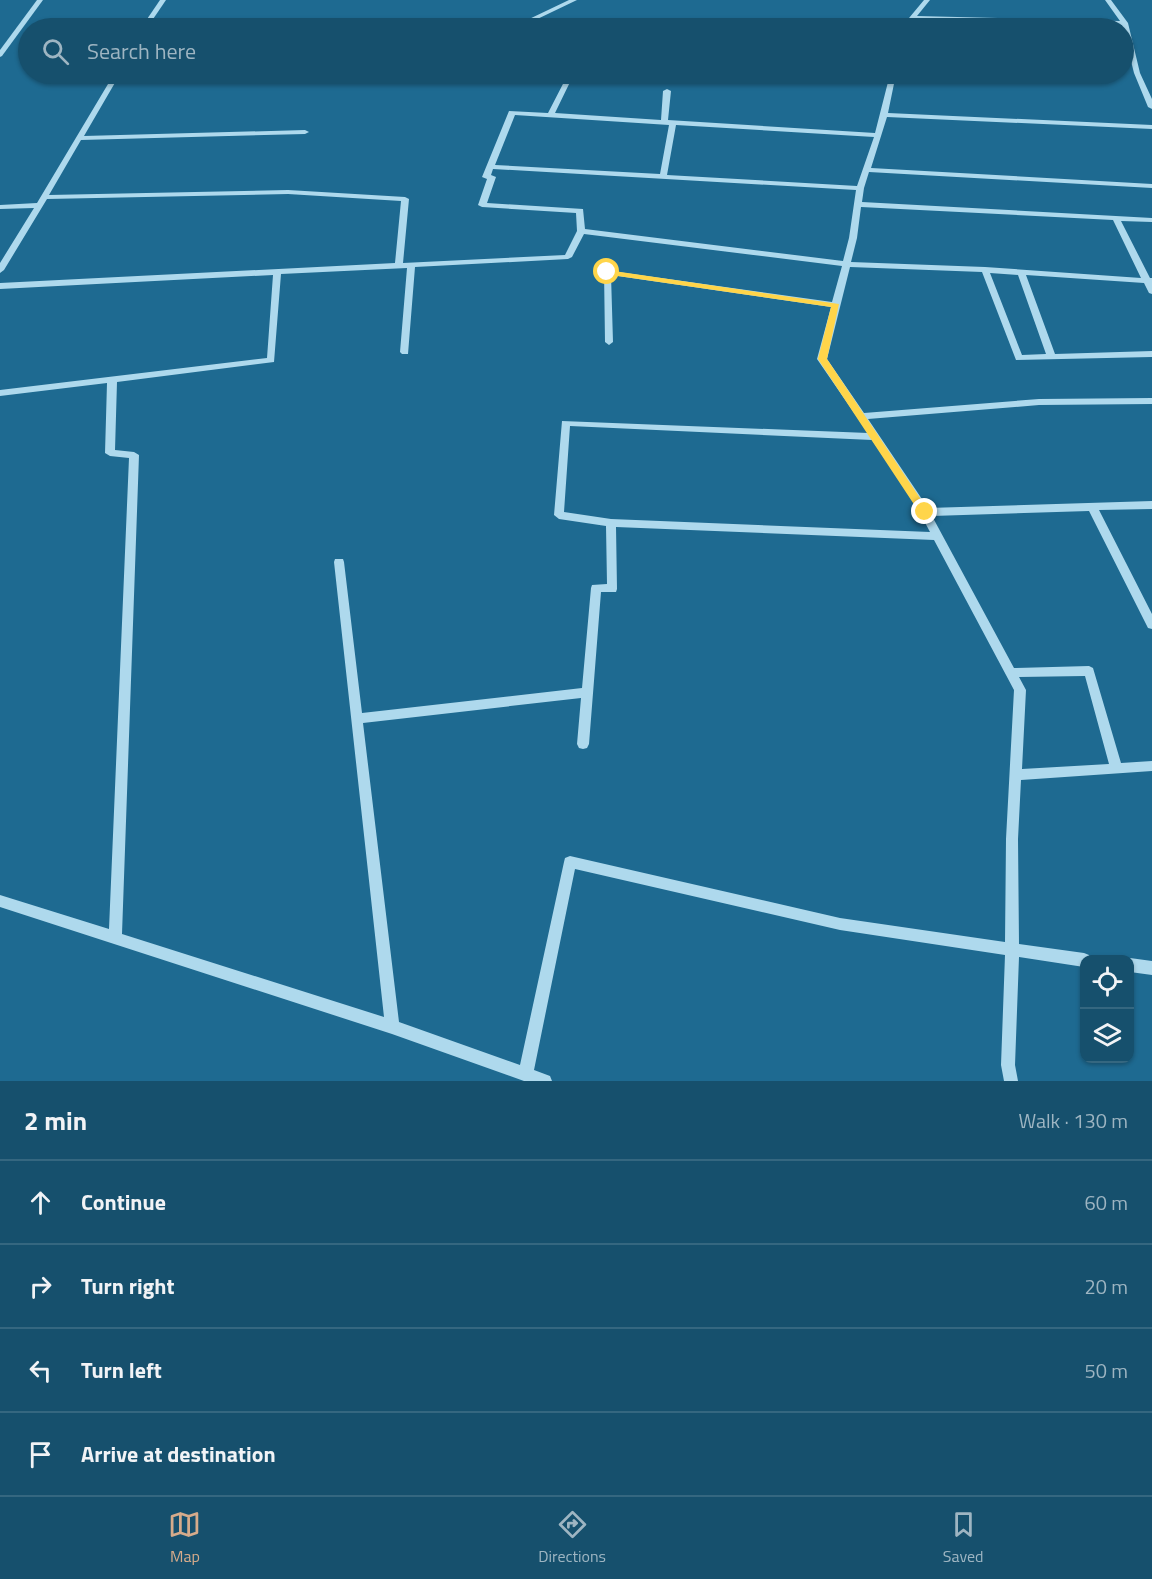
<!DOCTYPE html>
<html lang="en">
<head>
<meta charset="utf-8">
<style>
	:root { --surface:#16506d; --page:#235a75; --text:#f1f3f6; --muted:#9eb5c2; --line:#356780; --accent:#d6ab8b }
	body { margin:0; font-family:"Titillium Web",sans-serif; background:var(--page); color:var(--text) }
	.controls { position:absolute; right:18px; bottom:18px; display:grid; overflow:hidden; border-radius:12px; box-shadow:0 2px 4px #0004 }
	.controls button { width:54px; height:54px; display:grid; place-items:center; padding:0; border:0; border-bottom:2px solid var(--line); background:var(--surface); color:var(--text); font:30px sans-serif }
	.stop { position:absolute; width:18px; height:18px; margin:-14px; border:4px solid #ffd54a; border-radius:50%; background:#fff }
	.stop.end { background:#ffd54a; border-color:#fff; box-shadow:0 2px 6px #0008 }
	.list { margin:0; padding:0; list-style:none }
	h2 { display:flex; justify-content:space-between; align-items:center; height:78px; margin:0; padding:0 24px; font-size:26px }
	h2 small { font-size:20px; font-weight:400; color:var(--muted) }
	.list li { display:grid; grid-template-columns:39px 1fr auto; gap:18px; align-items:center; box-sizing:border-box; height:84px; padding:0 24px; border-top:2px solid var(--line) }
	.list b { display:block; font-size:22px; white-space:nowrap }
	.list em { font-size:20px; font-style:normal; color:var(--muted) }
	.icon { flex:none; width:33px; height:33px; fill:none; stroke:currentColor; stroke-width:2; stroke-linecap:round; stroke-linejoin:round }
	.map { position:relative; flex:none; width:1152px; height:1081px; overflow:hidden }
	.search { position:absolute; background:var(--surface); box-shadow:0 2px 4px #0004; left:18px; right:18px; top:18px; height:66px; display:flex; align-items:center; gap:15px; box-sizing:border-box; padding:0 21px; border-radius:33px; color:var(--muted); font-size:22px }
	.sheet { height:414px; background:var(--surface) }
	nav { display:flex; justify-content:space-around; align-items:center; box-sizing:border-box; height:84px; border-top:2px solid var(--line); background:var(--surface); font-size:16px; color:var(--muted) }
	nav a { display:grid; justify-items:center; gap:3px }
	nav .on { color:var(--accent) }
	.map>svg:first-child { display:block }
	.lines { fill:none; stroke-linecap:round; stroke-linejoin:round }
	.minor { fill:#aed9ed; fill-rule:evenodd }
	.route { fill:#ffd54a }
</style>
</head>
<body>
<div class="map">
<svg width="1152" height="1081" viewBox="0 0 1152 1081">
	<rect width="100%" height="100%" fill="#1e6a91"/>
	<g class="lines">
		<g class="minor">
			<path d="M37,0H43L2,56L0,57V50Z"/>
			<path d="M160,0H166L147,28H141Z"/>
			<path d="M569,0H577L529,23L524,28H518L525,21Z"/>
			<path d="M924,0H930L917,16L1120,21L1105,0H1111L1128,23L1140,73L1152,99V109L1148,107L1134,73L1122,25L914,20L911,28H905L909,18Z"/>
			<path d="M307,25L309,26V28H218L221,26Z"/>
			<path d="M114,74H120L119,77L309,74L312,76L309,78L116,81L84,136L305,130L309,132L305,134L81,140L49,195L288,190L405,197L409,199L403,263L565,255L577,231L576,213L482,207L478,205L487,179L482,177L509,111L548,113L565,80L568,78L571,80L555,113L661,120L663,91L667,89L671,91L668,120L875,133L888,82L833,76L830,74H848L889,78L890,74H896L888,113L1152,125V129L887,117L871,168L1152,184V188L869,172L864,188L862,202L1152,218V222L1121,221L1150,278H1152V294L1149,293L1144,283L1026,275L1055,354L1152,351V357L1016,360L982,272L850,267L827,359L864,413L1039,399L1152,398V404L1039,405L868,419L928,508L1152,501V509L1099,510L1152,614V629L1148,628L1089,511L932,516L1014,668L1089,666L1093,668L1121,763L1152,761V771L1021,780L1018,839L1019,944L1084,953L1089,955L1091,960H1084V967L1019,957L1015,1065L1018,1081H1004L1001,1065L1005,955L840,930L575,869L534,1070L550,1076L552,1081H524L392,1034L0,907V895L109,929L129,458L110,456L105,453L107,383L0,396V390L267,358L273,275L0,289V283L395,263L401,201L288,194L47,199L4,270L0,273V263L34,208L0,209V205L37,203ZM515,115L669,125L660,174L495,165ZM676,125L874,137L857,186L667,175ZM493,169L856,190L849,238L843,261L585,229L583,209L487,203L496,177L491,175ZM861,207L1113,220L1141,278L985,267L851,262L857,238ZM584,234L842,266L832,302L604,270L605,342L609,345L613,342L611,275L831,307L817,359L868,433L562,421L554,515L559,519L606,526L607,584L592,585L591,588L582,688L362,713L344,562L343,559H335L334,562L384,1017L122,934L139,455L134,452L115,450L117,382L274,362L281,274L407,268L400,352L402,354H408L415,267L568,259L572,257ZM990,273L1018,275L1046,354L1022,355ZM570,426L872,440L913,500L930,532L611,519L564,512ZM616,527L934,540L1014,690L1006,839L1005,942L840,918L570,856L565,858L564,862L520,1065L399,1022L363,723L581,698L577,744L579,748L583,749L587,748L589,744L601,592H616L617,589ZM1085,676L1109,764L1022,769L1026,690L1019,677Z"/>
			<path d="M1130,958L1152,961V975L1130,972V960H1127Z"/>
		</g>
	</g>
	<path class="route" d="M607,270L839,304L827,359L928,510V515H921L818,359L831,307L604,274V271Z"/>
</svg>
<div class="controls">
<button><svg class="icon" aria-label="locate" viewBox="0 0 24 24"><circle cx="12" cy="12" r="6"/><path d="M12 2v4M12 18v4M2 12h4M18 12h4"/></svg></button>
<button><svg class="icon" aria-label="layers" viewBox="0 0 24 24"><path d="M12 4l9 5-9 5-9-5zM3 14l9 5 9-5"/></svg></button>
</div>
<div class="stop" style="left:607px;top:272px"></div>
<div class="stop end" style="left:925px;top:512px"></div>
<div class="search"><svg class="icon" aria-label="search" viewBox="0 0 24 24"><circle cx="10" cy="10" r="6"/><path d="M15 15l6 6"/></svg>Search here</div>
</div>
<section class="sheet">
<h2>2 min<small>Walk · 130 m</small></h2>
<ul class="list">
<li><svg class="icon" aria-label="ahead" viewBox="0 0 24 24"><path d="M12 20V5M6 11l6-6 6 6"/></svg><div><b>Continue</b></div><em>60 m</em></li>
<li><svg class="icon" aria-label="right" viewBox="0 0 24 24"><path d="M7 20v-9h11M14 6l5 5-5 5"/></svg><div><b>Turn right</b></div><em>20 m</em></li>
<li><svg class="icon" aria-label="left" viewBox="0 0 24 24"><path d="M17 20v-9H6M10 6l-5 5 5 5"/></svg><div><b>Turn left</b></div><em>50 m</em></li>
<li><svg class="icon" aria-label="arrive" viewBox="0 0 24 24"><path d="M6 21V4h12l-3 4 3 4H6"/></svg><div><b>Arrive at destination</b></div></li>
</ul>
</section>
<nav>
<a class="on"><svg class="icon" aria-label="map" viewBox="0 0 24 24"><path d="M3 6l6-2 6 2 6-2v14l-6 2-6-2-6 2zM9 4v14M15 6v14"/></svg>Map</a>
<a><svg class="icon" aria-label="directions" viewBox="0 0 24 24"><path d="M12 3l9 9-9 9-9-9zM9 14v-3h6M13 9l2 2-2 2"/></svg>Directions</a>
<a><svg class="icon" aria-label="saved" viewBox="0 0 24 24"><path d="M7 4h10v16l-5-4-5 4z"/></svg>Saved</a>
</nav>
</body>
</html>
